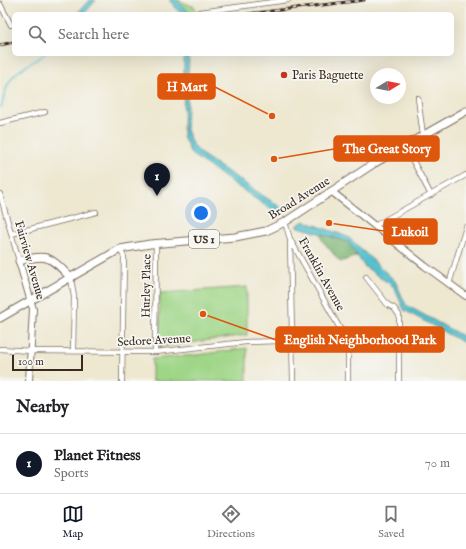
<!DOCTYPE html>
<html lang="en">
<head>
<meta charset="utf-8">
<style>
	:root { --surface:#fff; --page:#f6f6f6; --text:#202124; --muted:#757577; --line:#e0e0e0; --accent:#111827 }
	body { margin:0; font-family:"IM FELL English",serif; background:var(--page); color:var(--text) }
	.compass { position:absolute; left:370px; top:68px; width:36px; height:36px; border-radius:50%; background:var(--surface); box-shadow:0 4px 16px #0002; rotate:80deg }
	.scale { position:absolute; left:12px; bottom:10px; width:71px; box-sizing:border-box; padding-left:4px; border:2px solid #3b2a1e; border-top:0; font-size:11px; line-height:14px; white-space:nowrap; color:#3b2a1e; -webkit-text-stroke:3px #f6f6f2; paint-order:stroke }
	.you { position:absolute; left:201px; top:213px; width:14px; height:14px; margin:-10px; border:3px solid #fff; border-radius:50%; background:#1a73e8; box-shadow:0 0 0 6px #1a73e833 }
	.badge { display:grid; place-items:center; width:26px; height:26px; border-radius:50%; background:var(--accent); color:#fff; font-size:13px; font-weight:700 }
	.pin { position:absolute; translate:-50% -33px; filter:drop-shadow(0 1px 2px #0008) }
	.pin::after { content:''; position:absolute; top:21px; width:14px; height:12px; background:inherit; clip-path:polygon(0 0,100% 0,50% 100%) }
	.list { margin:0; padding:0; list-style:none }
	h2 { display:flex; justify-content:space-between; align-items:center; height:52px; margin:0; padding:0 16px; font-size:17px }
	h2 small { font-size:13px; font-weight:400; color:var(--muted) }
	.list li { display:grid; grid-template-columns:26px 1fr auto; gap:12px; align-items:center; box-sizing:border-box; height:60px; padding:0 16px; border-top:1px solid var(--line) }
	.list b { display:block; font-size:15px; white-space:nowrap }
	.list p { margin:0; font-size:13px; white-space:nowrap; color:var(--muted) }
	.list em { font-size:13px; font-style:normal; color:var(--muted) }
	.icon { flex:none; width:22px; height:22px; fill:none; stroke:currentColor; stroke-width:2; stroke-linecap:round; stroke-linejoin:round }
	.map { position:relative; flex:none; width:466px; height:381px; overflow:hidden }
	.search { position:absolute; background:var(--surface); box-shadow:0 4px 16px #0002; left:12px; right:12px; top:12px; height:44px; display:flex; align-items:center; gap:10px; box-sizing:border-box; padding:0 14px; border-radius:6px; color:var(--muted); font-size:15px }
	.sheet { height:112px; background:var(--surface) }
	nav { display:flex; justify-content:space-around; align-items:center; box-sizing:border-box; height:56px; border-top:1px solid var(--line); background:var(--surface); font-size:11px; color:var(--muted) }
	nav a { display:grid; justify-items:center; gap:2px }
	nav .on { color:var(--accent) }
	.map>svg:first-child { display:block }
	.green { fill:#9ed586; stroke:#6c8052 }
	.forest { fill:#7eb673; stroke:#5c7048 }
	.water { fill:#55c1cf; stroke:#487676 }
	.lines { fill:none; stroke-linecap:round; stroke-linejoin:round }
	.stream { stroke:#55c1cf; stroke-width:1.5 }
	.street-casing { stroke:#7a6c5d; stroke-width:6 }
	.secondary-casing { stroke:#7a6c5d; stroke-width:8 }
	.primary-casing { stroke:#7a6c5d; stroke-width:9 }
	.street { stroke:#fff; stroke-width:4.5 }
	.secondary { stroke:#fff; stroke-width:6 }
	.primary { stroke:#fff; stroke-width:7 }
	.rail-casing { stroke:#3b2a1e; stroke-width:3 }
	.rail { stroke:#f6f6f2; stroke-width:1.5; stroke-dasharray:4.5; stroke-linecap:butt }
	.poi-dot { fill:#c8321e; stroke:#f6f6f2; stroke-width:1.5 }
	.labels { text-anchor:middle; stroke-width:3.5; stroke-linejoin:round; paint-order:stroke }
	.shield { fill:#f6f6f2; stroke:#73675e; stroke-width:1 }
	.shield-label { font-size:11px; font-weight:bold; fill:#3b2a1e }
	.poi-label { font-size:12px; fill:#3b2a1e; stroke:#f6f6f2; text-anchor:start }
	.street-label { font-size:12px; fill:#3b2a1e; stroke:#f6f6f2 }
	.leader { fill:none; stroke:#df570d; stroke-width:1.5 }
	.callout-dot { fill:#df570d; stroke:#f6f6f2; stroke-width:1.5 }
	.callout { fill:#df570d; stroke:#df570d; stroke-width:1.5 }
	.callout-label { font-size:13px; text-anchor:middle; font-weight:bold; fill:#fff }
</style>
</head>
<body>
<div class="map">
<svg width="466" height="381" viewBox="0 0 466 381">
	<rect width="100%" height="100%" fill="#f6f6f2"/>
	<filter id="ink" filterUnits="userSpaceOnUse"><feTurbulence type="fractalNoise" baseFrequency=".025" numOctaves="2"/><feDisplacementMap in="SourceGraphic" scale="8" xChannelSelector="R" yChannelSelector="G"/><feConvolveMatrix kernelMatrix="1 2 1 2 8 2 1 2 1" color-interpolation-filters="sRGB"/></filter>
	<filter id="wash" filterUnits="userSpaceOnUse"><feTurbulence type="fractalNoise" baseFrequency=".012" numOctaves="4" result="noise"/><feDisplacementMap in="SourceGraphic" scale="16" xChannelSelector="R" yChannelSelector="G"/><feGaussianBlur stdDeviation="0.9" result="paint"/><feColorMatrix in="noise" values="0 0 0 0 0 0 0 0 0 0 0 0 0 0 0 0 0 1.4 0 .05"/><feComposite in="paint" operator="in"/></filter>
	<g filter="url(#wash)">
		<rect width="100%" height="100%" fill="#eee8d1"/>
		<g class="green">
			<path d="M177,0C183,0 187,6 194,6L197,14H190Z"/>
			<path d="M247,287V335L159,347L160,293Z"/>
			<path d="M247,348V381H152V359L197,355Z"/>
		</g>
		<path class="forest" d="M321,234L348,242L357,256L340,262L322,240Z"/>
		<g class="water">
			<path d="M89,0H96L84,14H77Z"/>
			<path d="M169,0H177L190,14H181Z"/>
			<path d="M184,54H189L186,130L192,144L201,154L283,209L276,213L191,154L183,136Z"/>
			<path d="M304,221L348,237L395,281L406,305L466,338V344L404,310L394,287L364,266L348,242L296,226Z"/>
		</g>
		<g class="lines">
			<path class="stream" d="M0,108L2,105C9,70 17,73 45,54"/>
		</g>
	</g>
	<g filter="url(#ink)">
		<g class="lines">
			<g class="street-casing">
				<g id="street">
					<path d="M0,4L11,25"/>
					<path d="M200,12L288,0"/>
					<path d="M418,98L423,135"/>
					<path d="M0,123L45,112"/>
					<path d="M405,146L431,195"/>
					<path d="M0,194L19,261"/>
					<path d="M285,222L290,239L343,334L348,338V381"/>
					<path d="M376,225L466,175"/>
					<path d="M11,234L96,212"/>
					<path d="M290,241L293,381"/>
					<path d="M120,249L124,257L122,381"/>
					<path d="M366,277L388,305L394,308L399,315V381"/>
					<path d="M71,278L74,297L73,351"/>
					<path d="M449,284L466,227"/>
					<path d="M335,340L348,338L399,342"/>
					<path d="M0,349L31,351L155,352L246,342L309,340"/>
					<path d="M155,352L156,244"/>
				</g>
			</g>
			<g class="secondary-casing">
				<g id="secondary">
					<path d="M331,191L425,266L466,296"/>
					<path d="M19,261L33,309L29,381"/>
				</g>
			</g>
			<g class="primary-casing">
				<g id="primary">
					<path d="M19,261C49,253 50,257 71,278"/>
					<path d="M0,318L120,249L150,244L235,237L266,231L285,222L373,164L466,111"/>
				</g>
			</g>
			<use href="#street" class="street"/>
			<use href="#secondary" class="secondary"/>
			<use href="#primary" class="primary"/>
			<g class="rail-casing">
				<g id="rail">
					<path d="M247,14L364,0"/>
					<path d="M0,45L14,42"/>
				</g>
			</g>
			<use href="#rail" class="rail"/>
		</g>
	</g>
	<circle class="poi-dot" cx="284" cy="75" r="4"/>
	<g class="labels">
		<rect class="shield" x="189" y="230" width="30" height="18" rx="3"/>
		<g class="shield-label">
			<text x="204" y="243">US 1</text>
		</g>
		<g class="poi-label">
			<text x="292" y="79">Paris Baguette</text>
		</g>
		<g class="street-label">
			<text transform="translate(299 198) rotate(-32)" y="4">Broad Avenue</text>
			<text transform="translate(30 260) rotate(74)" y="4">Fairview Avenue</text>
			<text transform="translate(322 274) rotate(61)" y="4">Franklin Avenue</text>
			<text transform="translate(146 286) rotate(-89)" y="4">Hurley Place</text>
			<text transform="translate(154 340) rotate(-3)" y="4">Sedore Avenue</text>
		</g>
	</g>
	<path class="leader" d="M272 116L215 87M274 159L334 149M329 223L384 231M203 314L276 340"/>
	<g class="callout-dot">
		<circle cx="272" cy="116" r="4"/>
		<circle cx="274" cy="159" r="4"/>
		<circle cx="329" cy="223" r="4"/>
		<circle cx="203" cy="314" r="4"/>
	</g>
	<g class="callout">
		<rect x="158" y="74" width="57" height="25" rx="4"/>
		<rect x="334" y="136" width="105" height="25" rx="4"/>
		<rect x="384" y="219" width="53" height="25" rx="4"/>
		<rect x="276" y="327" width="168" height="25" rx="4"/>
	</g>
	<g class="callout-label">
		<text x="187" y="91">H Mart</text>
		<text x="387" y="153">The Great Story</text>
		<text x="410" y="236">Lukoil</text>
		<text x="360" y="344">English Neighborhood Park</text>
	</g>
</svg>
<svg class="compass" viewBox="-18 -18 36 36"><path d="M0-13l5 13h-10z" fill="#e53935"/><path d="M0 13l5-13h-10z" fill="#757577"/></svg>
<div class="scale">100 m</div>
<div class="you"></div>
<div class="pin badge" style="left:157px;top:196px">1</div>
<div class="search"><svg class="icon" aria-label="search" viewBox="0 0 24 24"><circle cx="10" cy="10" r="6"/><path d="M15 15l6 6"/></svg>Search here</div>
</div>
<section class="sheet">
<h2>Nearby<small></small></h2>
<ul class="list">
<li><span class="badge">1</span><div><b>Planet Fitness</b><p>Sports</p></div><em>70 m</em></li>
</ul>
</section>
<nav>
<a class="on"><svg class="icon" aria-label="map" viewBox="0 0 24 24"><path d="M3 6l6-2 6 2 6-2v14l-6 2-6-2-6 2zM9 4v14M15 6v14"/></svg>Map</a>
<a><svg class="icon" aria-label="directions" viewBox="0 0 24 24"><path d="M12 3l9 9-9 9-9-9zM9 14v-3h6M13 9l2 2-2 2"/></svg>Directions</a>
<a><svg class="icon" aria-label="saved" viewBox="0 0 24 24"><path d="M7 4h10v16l-5-4-5 4z"/></svg>Saved</a>
</nav>
</body>
</html>
